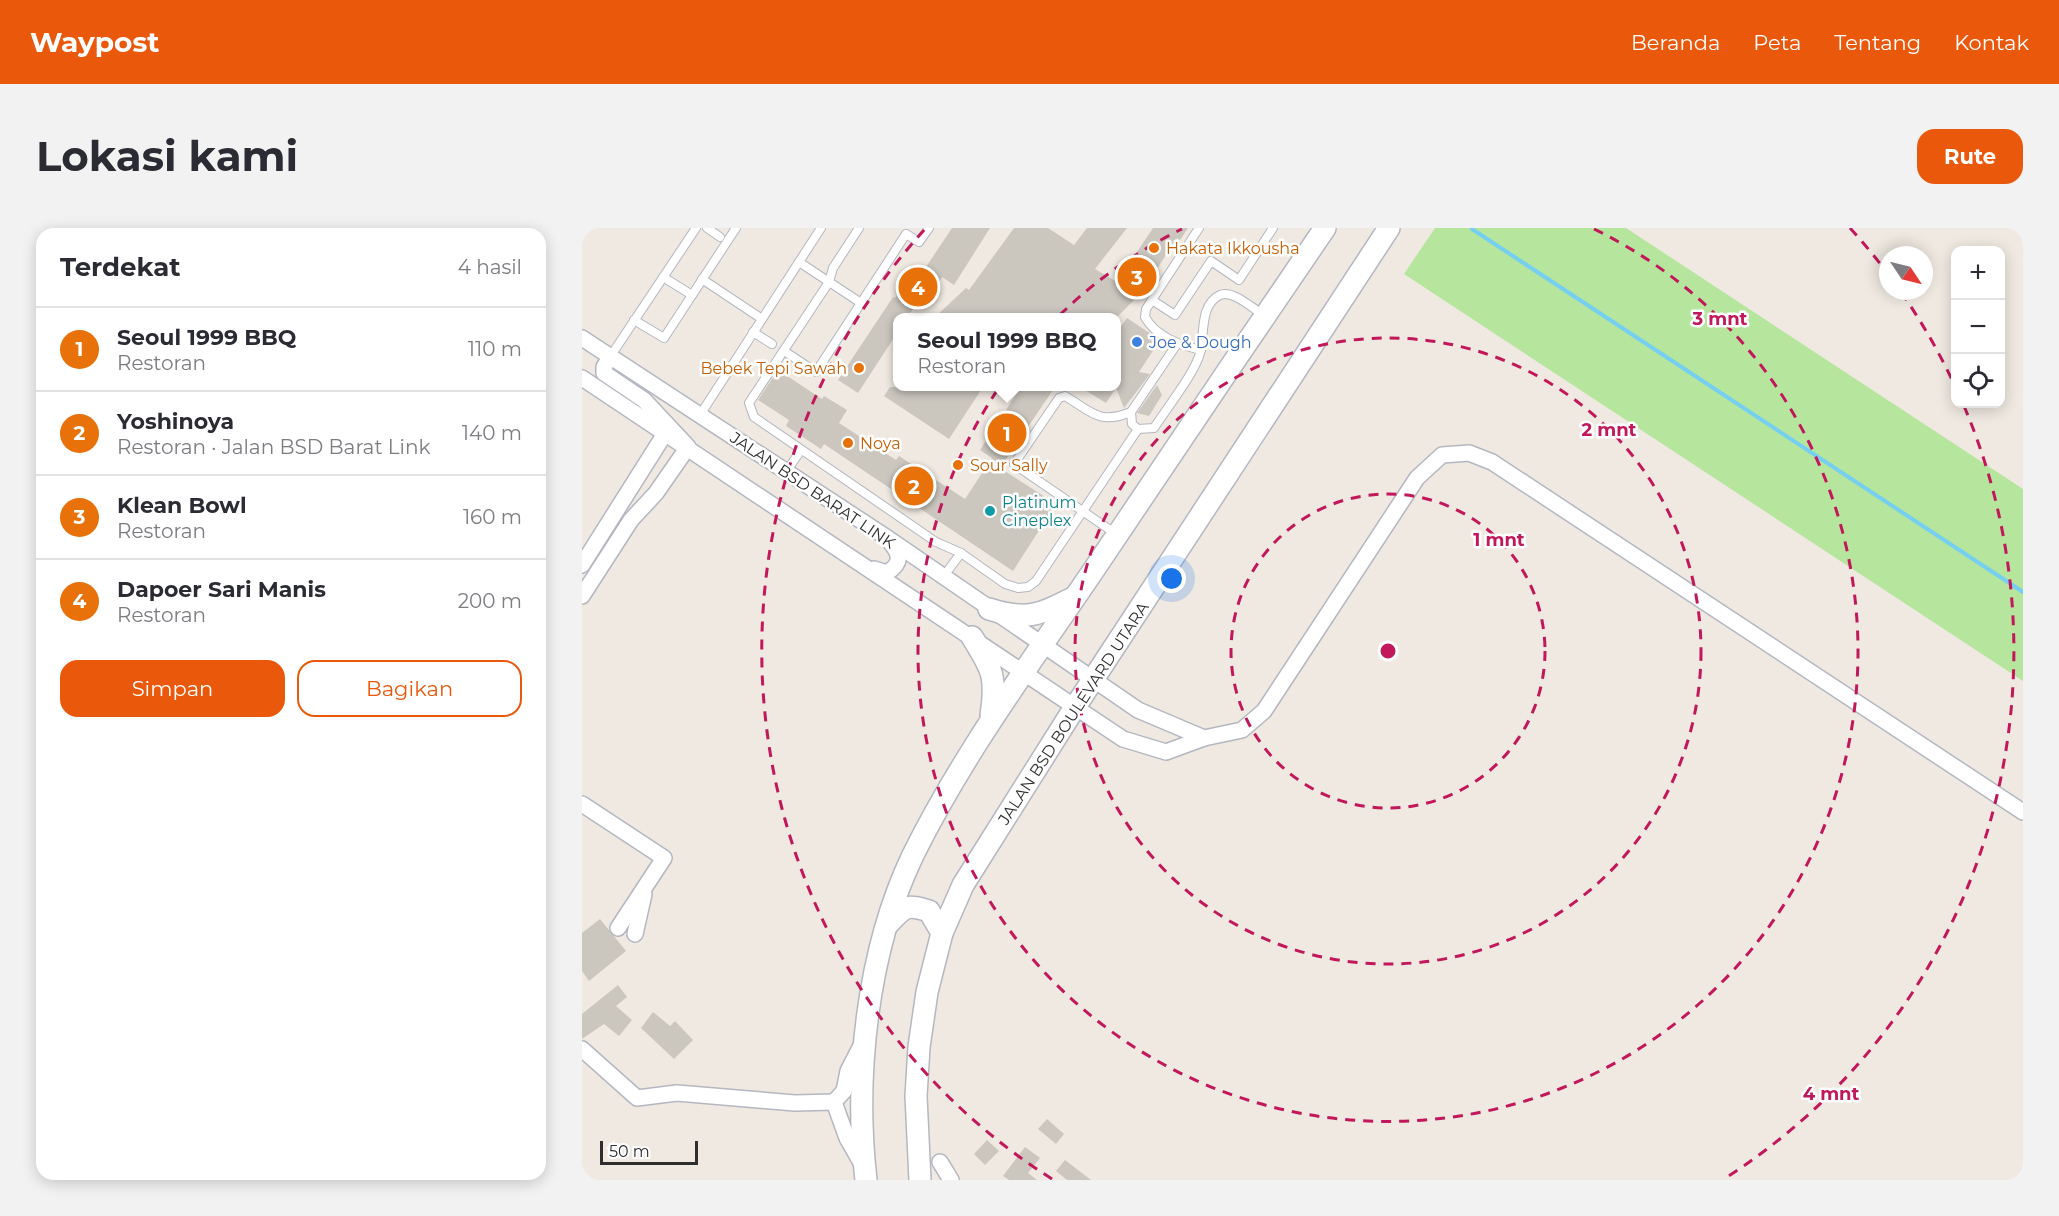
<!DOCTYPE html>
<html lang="id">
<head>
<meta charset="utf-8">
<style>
	:root { --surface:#fff; --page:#f2f2f3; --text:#2b2b33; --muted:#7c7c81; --line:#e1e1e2; --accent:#ea580c }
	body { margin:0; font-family:Montserrat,sans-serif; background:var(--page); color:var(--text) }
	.controls { position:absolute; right:18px; top:18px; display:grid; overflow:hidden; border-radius:12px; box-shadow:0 3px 15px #0003 }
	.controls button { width:54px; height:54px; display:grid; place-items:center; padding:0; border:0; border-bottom:2px solid var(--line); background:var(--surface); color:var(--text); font:30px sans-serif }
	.compass { position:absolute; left:1297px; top:18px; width:54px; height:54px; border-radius:50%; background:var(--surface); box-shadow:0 3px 15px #0003; rotate:125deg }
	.scale { position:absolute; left:18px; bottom:15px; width:98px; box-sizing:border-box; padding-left:6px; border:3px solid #2e2e2e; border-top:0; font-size:16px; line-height:21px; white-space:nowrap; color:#2e2e2e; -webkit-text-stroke:4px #fff; paint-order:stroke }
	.you { position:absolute; left:590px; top:351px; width:21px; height:21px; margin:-15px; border:4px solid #fff; border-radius:50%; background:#1a73e8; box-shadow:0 0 0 9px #1a73e833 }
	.badge { display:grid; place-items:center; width:39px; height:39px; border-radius:50%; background:var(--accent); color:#fff; font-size:20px; font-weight:700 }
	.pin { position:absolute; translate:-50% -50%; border:3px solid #fff; box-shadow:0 2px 6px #0006 }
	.popup { position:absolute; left:311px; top:85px; width:228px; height:78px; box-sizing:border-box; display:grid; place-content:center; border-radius:12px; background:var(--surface); filter:drop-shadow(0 2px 4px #0005); font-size:20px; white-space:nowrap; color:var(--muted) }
	.popup b { font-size:22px; color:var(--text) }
	.popup::after { content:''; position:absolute; left:50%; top:100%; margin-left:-12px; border:12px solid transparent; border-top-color:var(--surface) }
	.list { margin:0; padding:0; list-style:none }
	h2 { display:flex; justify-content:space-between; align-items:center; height:78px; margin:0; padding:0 24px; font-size:26px }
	h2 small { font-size:20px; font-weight:400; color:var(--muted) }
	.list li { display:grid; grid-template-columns:39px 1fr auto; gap:18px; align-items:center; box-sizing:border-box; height:84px; padding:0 24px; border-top:2px solid var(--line) }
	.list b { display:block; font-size:22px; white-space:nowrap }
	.list p { margin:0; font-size:20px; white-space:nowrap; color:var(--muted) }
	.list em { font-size:20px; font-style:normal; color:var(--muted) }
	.actions { display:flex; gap:12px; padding:18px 24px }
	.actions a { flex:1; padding:14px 0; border:2px solid var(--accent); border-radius:18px; text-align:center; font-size:21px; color:var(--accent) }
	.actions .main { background:var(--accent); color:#fff }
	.icon { flex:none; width:33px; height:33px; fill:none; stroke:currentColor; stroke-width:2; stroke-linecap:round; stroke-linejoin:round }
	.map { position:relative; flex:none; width:1441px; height:952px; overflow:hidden; border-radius:18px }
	header { display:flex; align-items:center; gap:36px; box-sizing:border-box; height:84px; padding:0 30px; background:var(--accent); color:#fff }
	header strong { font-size:28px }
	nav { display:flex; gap:33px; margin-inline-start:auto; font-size:21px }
	.intro { display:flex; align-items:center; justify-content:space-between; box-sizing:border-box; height:144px; padding:0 36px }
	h1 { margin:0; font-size:42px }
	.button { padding:15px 27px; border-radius:18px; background:var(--accent); color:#fff; font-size:21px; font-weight:700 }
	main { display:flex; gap:36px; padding:0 36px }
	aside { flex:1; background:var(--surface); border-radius:18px; box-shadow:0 3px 15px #0003 }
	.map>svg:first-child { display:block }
	.green { fill:#b6e59e }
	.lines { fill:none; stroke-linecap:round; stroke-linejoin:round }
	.stream { stroke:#75cff0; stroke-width:4 }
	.building { fill:#cbc7bf }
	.lane-casing { stroke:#b4b7c1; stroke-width:10 }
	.street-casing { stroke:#b4b7c1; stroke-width:18 }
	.secondary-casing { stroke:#b4b7c1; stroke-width:24 }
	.lane { stroke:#fff; stroke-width:8 }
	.street { stroke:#fff; stroke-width:15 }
	.secondary { stroke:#fff; stroke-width:21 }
	.ring { fill:none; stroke:#c2185b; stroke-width:3; stroke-dasharray:10 8 }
	.food-dot { fill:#e8710a; stroke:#fff; stroke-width:2 }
	.shop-dot { fill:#3f7fe0; stroke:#fff; stroke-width:2 }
	.culture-dot { fill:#0f9aa8; stroke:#fff; stroke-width:2 }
	.labels { text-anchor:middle; stroke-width:5; stroke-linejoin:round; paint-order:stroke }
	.food-label { font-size:16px; fill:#c56008; stroke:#fff; text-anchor:start }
	.shop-label { font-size:16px; fill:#366cbe; stroke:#fff; text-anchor:start }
	.street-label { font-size:16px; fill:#2e2e2e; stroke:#fff }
	.culture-label { font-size:16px; fill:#0d838f; stroke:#fff; text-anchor:start }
	.centre { fill:#c2185b; stroke:#fff; stroke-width:3 }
	.ring-label { font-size:18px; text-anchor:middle; font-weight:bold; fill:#c2185b; stroke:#fff; stroke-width:5; stroke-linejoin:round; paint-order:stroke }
</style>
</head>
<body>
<header>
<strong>Waypost</strong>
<nav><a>Beranda</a><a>Peta</a><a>Tentang</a><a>Kontak</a></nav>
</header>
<div class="intro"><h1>Lokasi kami</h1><a class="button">Rute</a></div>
<main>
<aside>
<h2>Terdekat<small>4 hasil</small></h2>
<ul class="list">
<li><span class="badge" style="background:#e8710a">1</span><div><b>Seoul 1999 BBQ</b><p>Restoran</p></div><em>110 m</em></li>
<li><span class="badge" style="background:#e8710a">2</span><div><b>Yoshinoya</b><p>Restoran · Jalan BSD Barat Link</p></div><em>140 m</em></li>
<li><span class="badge" style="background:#e8710a">3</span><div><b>Klean Bowl</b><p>Restoran</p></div><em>160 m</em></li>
<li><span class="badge" style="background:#e8710a">4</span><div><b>Dapoer Sari Manis</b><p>Restoran</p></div><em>200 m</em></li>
</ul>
<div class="actions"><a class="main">Simpan</a><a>Bagikan</a></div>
</aside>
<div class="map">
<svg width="1441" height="952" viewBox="0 0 1441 952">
	<rect width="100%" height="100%" fill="#efe9e1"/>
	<path class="green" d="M853,0H1044L1441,261V453L822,46Z"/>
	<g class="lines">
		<path class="stream" d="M890,1L1441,364"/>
	</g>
	<g class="building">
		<path d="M370,0H408L372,57L360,49L339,82L333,78L325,90H315V105L276,165L256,152L311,69L313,70L333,40L340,45Z"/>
		<path d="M432,0H466L492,17L505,0H545L513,41L535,54L571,0H606L598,12L595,10L560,64L534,90H352L384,60L387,62Z"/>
		<path d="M545,90L578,112L557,144L568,146L542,180L534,160L524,175L498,159H534V106Z"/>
		<path d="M196,142L240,171L242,168L265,182L257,195L314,232L317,228L383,271L410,230L398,222L439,159H473L418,240L474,276L431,343L242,216L239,221L204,198L207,192L176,172Z"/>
		<path d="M575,157L580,167L567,188L555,185Z"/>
		<path d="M308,159H401L367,211L302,168Z"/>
		<path d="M18,691L44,723L7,753L0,743V705Z"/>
		<path d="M36,757L45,769L34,778L50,792L37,808L22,796L0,811V786Z"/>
		<path d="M71,784L88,798L93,793L111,812L92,831L59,800Z"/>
		<path d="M465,891L482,906L474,916L456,901Z"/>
		<path d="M405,912L417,923L403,937L392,926Z"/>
		<path d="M443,919L458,930L446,945L455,952H427L421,948Z"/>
		<path d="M483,932L509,952H485L474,943Z"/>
	</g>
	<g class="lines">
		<g class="lane-casing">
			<g id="lane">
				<path d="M125,0L138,9"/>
				<path d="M277,0L251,40L247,54L167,175L172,189L354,314L379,325L423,356L436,360L446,359L454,353L556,201"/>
				<path d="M617,0L564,81L563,89C574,109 598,117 619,122"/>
				<path d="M217,34L279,75"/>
				<path d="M81,49L110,67"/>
				<path d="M120,51L180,91"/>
				<path d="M570,72L593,87L629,33L657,52L691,0"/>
				<path d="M52,92L82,110L154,0"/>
				<path d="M171,104L190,116"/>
				<path d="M595,116L549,184L550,196L556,201L572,200C584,181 613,145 618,125C623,107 617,77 638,67C650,61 671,81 682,87"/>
				<path d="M202,123L234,144L324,6L337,14L347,0"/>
				<path d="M28,129L114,0"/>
				<path d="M118,187L239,0"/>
				<path d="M204,244L219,222"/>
				<path d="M534,306L432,236L477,170L483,168C510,184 517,197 549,184"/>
				<path d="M361,349L379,325"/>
			</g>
		</g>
		<g class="street-casing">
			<g id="street">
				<path d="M0,110L304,309L556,482L622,510"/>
				<path d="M0,150L541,511L584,524L622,510L660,502L682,483L835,250L860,227L887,225L910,234L1441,584"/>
				<path d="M0,337L84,204"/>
				<path d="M292,341L305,345C320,335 319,327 308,314"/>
				<path d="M0,368L49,292L74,265L106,219L62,172L22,145V139L28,129"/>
				<path d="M0,576L82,630L36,700"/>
				<path d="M53,706L62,666"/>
				<path d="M281,814L266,843L262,863L252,874L265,910L281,938"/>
				<path d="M0,821L55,870L95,865L213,875L252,874"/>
				<path d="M358,934L369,952"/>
			</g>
		</g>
		<g class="secondary-casing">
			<g id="secondary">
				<path d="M407,381C445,393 457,387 491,370"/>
				<path d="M390,409C410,441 415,448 409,487"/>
				<path d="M307,695C323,678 324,676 347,683L360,705"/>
				<path d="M284,952C272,848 285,723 331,627C381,526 448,436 511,343C588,228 665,114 743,0"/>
				<path d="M338,952L334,868L337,819L345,764L360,705L381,657L493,479L807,0"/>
			</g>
		</g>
		<use href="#lane" class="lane"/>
		<use href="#street" class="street"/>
		<use href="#secondary" class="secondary"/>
	</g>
	<g class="ring">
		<circle cx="806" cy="423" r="157"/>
		<circle cx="806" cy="423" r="313"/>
		<path d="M1012 1A470 470 0 1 1 600 1"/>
		<path d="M470 951A626 626 0 0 1 344 0M1268 0A626 626 0 0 1 1306 46M1319 64A626 626 0 0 1 1373 158M1382 178A626 626 0 0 1 1142 951"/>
	</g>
	<g class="food-dot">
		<circle cx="572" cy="20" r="6"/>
		<circle cx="277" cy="140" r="6"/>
		<circle cx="266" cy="215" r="6"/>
		<circle cx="376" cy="237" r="6"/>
	</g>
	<circle class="shop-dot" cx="555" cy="114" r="6"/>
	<circle class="culture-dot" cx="408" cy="283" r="6"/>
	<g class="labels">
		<g class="food-label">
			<text x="584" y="26">Hakata Ikkousha</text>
			<text x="265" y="146" text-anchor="end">Bebek Tepi Sawah</text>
			<text x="278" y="221">Noya</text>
			<text x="388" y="243">Sour Sally</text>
		</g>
		<g class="shop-label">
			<text x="567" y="120">Joe &amp; Dough</text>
		</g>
		<g class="street-label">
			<text transform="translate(231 262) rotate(34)" y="6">JALAN BSD BARAT LINK</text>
			<text transform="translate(491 485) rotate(-57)" y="6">JALAN BSD BOULEVARD UTARA</text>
		</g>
		<g class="culture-label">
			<text x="420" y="280">Platinum<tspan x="420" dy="18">Cineplex</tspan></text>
		</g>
	</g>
	<circle cx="806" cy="423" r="9" class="centre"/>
	<g class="ring-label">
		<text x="1138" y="97">3 mnt</text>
		<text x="1027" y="208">2 mnt</text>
		<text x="917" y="318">1 mnt</text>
		<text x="1249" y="872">4 mnt</text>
	</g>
</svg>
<div class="controls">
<button>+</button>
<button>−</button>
<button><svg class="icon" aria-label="locate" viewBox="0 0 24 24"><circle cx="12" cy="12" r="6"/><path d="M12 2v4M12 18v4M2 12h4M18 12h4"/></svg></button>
</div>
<svg class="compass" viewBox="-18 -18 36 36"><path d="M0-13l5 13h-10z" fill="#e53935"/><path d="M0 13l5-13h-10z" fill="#7c7c81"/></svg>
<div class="scale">50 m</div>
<div class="you"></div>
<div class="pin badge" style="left:425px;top:205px;background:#e8710a">1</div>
<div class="popup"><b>Seoul 1999 BBQ</b>Restoran</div>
<div class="pin badge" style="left:332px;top:258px;background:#e8710a">2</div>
<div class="pin badge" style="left:555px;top:49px;background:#e8710a">3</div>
<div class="pin badge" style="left:336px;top:59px;background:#e8710a">4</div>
</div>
</main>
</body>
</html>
